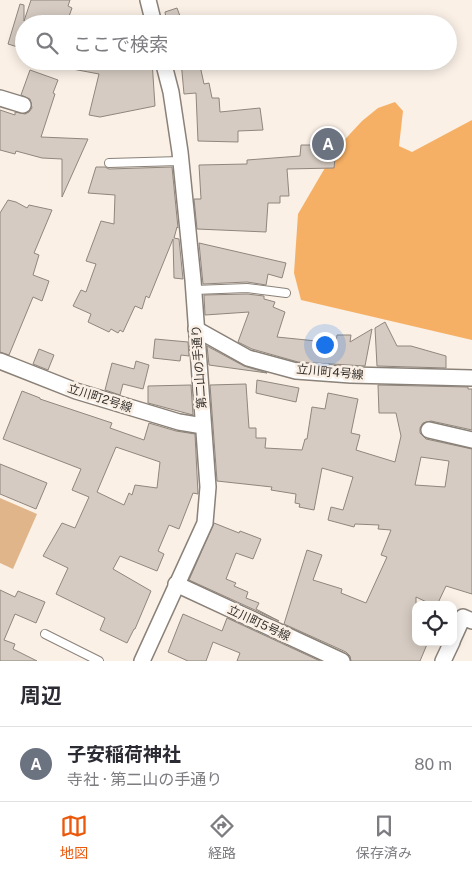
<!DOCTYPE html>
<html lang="ja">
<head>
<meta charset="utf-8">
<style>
	:root { --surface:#fff; --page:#f2f2f3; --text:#2b2b33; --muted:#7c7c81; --line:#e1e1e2; --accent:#ea580c }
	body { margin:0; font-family:"Public Sans","Noto Sans JP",sans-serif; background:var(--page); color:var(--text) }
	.controls { position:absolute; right:15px; bottom:15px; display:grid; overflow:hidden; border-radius:10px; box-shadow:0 2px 12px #0003 }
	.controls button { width:45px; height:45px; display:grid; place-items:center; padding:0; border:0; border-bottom:1px solid var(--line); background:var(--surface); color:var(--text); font:25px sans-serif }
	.you { position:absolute; left:324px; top:344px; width:18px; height:18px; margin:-12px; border:4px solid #fff; border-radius:50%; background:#1a73e8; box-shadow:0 0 0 8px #1a73e833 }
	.badge { display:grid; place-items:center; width:32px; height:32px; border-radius:50%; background:var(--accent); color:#fff; font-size:16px; font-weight:700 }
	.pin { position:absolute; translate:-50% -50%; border:2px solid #fff; box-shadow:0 1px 5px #0006 }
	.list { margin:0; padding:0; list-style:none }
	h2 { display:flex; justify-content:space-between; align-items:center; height:65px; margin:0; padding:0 20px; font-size:21px }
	h2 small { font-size:16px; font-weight:400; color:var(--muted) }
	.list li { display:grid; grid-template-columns:32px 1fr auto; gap:15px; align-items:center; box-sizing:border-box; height:75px; padding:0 20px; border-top:1px solid var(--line) }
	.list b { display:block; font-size:19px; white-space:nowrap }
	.list p { margin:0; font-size:16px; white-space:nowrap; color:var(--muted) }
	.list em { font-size:16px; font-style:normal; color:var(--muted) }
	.icon { flex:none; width:28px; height:28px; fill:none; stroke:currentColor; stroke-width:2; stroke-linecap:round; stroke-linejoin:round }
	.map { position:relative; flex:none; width:472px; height:661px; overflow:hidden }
	.search { position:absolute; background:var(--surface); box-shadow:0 2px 12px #0003; left:15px; right:15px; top:15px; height:55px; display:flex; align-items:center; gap:12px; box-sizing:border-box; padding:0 18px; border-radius:28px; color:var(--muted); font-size:19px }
	.sheet { height:140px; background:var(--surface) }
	nav { display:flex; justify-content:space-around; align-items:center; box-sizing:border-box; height:70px; border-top:1px solid var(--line); background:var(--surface); font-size:14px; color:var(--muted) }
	nav a { display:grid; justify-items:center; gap:2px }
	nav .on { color:var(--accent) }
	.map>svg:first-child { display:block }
	.green { fill:#e0b58a }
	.forest { fill:#f6b065 }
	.building { fill:#d5cbc2; stroke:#8f867d; fill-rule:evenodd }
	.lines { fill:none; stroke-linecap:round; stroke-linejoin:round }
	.lane-casing { stroke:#8a8178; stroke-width:10 }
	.street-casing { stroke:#8a8178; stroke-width:18 }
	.lane { stroke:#fff; stroke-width:8 }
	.street { stroke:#fff; stroke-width:15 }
	.labels { text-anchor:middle; stroke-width:5; stroke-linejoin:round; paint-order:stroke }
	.street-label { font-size:12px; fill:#37332f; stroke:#faf0e6 }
</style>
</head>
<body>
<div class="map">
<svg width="472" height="661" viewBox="0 0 472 661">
	<rect width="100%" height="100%" fill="#faf0e6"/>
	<path class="green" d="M0,498L37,514L13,569L0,563Z"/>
	<path class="forest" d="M395,102L403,111L399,146L412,152L472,120V340L301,300L294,273L298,214L336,149L362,121L378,108Z"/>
	<g class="building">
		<path d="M31,0H70L68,6L72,8L67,22L63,21L62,24H24V49L8,44L20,4L24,5V21Z"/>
		<path d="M177,8L183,24H167L165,12Z"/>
		<path d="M68,61H152L155,106L100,117L89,115L99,74L67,68Z"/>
		<path d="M181,61H199L204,84L209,83L212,98H219L220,112L260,108L263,130L238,131V142L198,141L196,93L184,94Z"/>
		<path d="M30,70L58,80L53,93L55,94L41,137L88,139L62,197V159L42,158L16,151L15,154L0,150V110L15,115V112L25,114L29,112L32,108L30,99L21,95Z"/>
		<path d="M301,145H319V157L335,159L334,168L287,169L289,196H280V203H268L266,232L197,229L194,199H201L199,165L247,164V160L300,156Z"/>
		<path d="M96,167H105L109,169L172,167L178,228L177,227L174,238L179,239L183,279L174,278L173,239L149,298L146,296L142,309L135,306L123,332L120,330L118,333L111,329L109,332L88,322L91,314L73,306L81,290L86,292L96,264L86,261L101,221L114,224L115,195L88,193Z"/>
		<path d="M8,200L16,202L27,208L29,205L52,210L34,253L39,255L33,275L49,281L42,301L33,297L9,355L0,352V213Z"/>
		<path d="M199,243L286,263L282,278L268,274L266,285L247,282L203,284Z"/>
		<path d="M247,294L264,296V299L275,302L273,307L285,312L277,337L336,343L337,335H351L350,342L372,329L365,366L298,362L252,349L238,342L249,312L205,315L204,295Z"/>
		<path d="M385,322L397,346H411L446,356V368L377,366L375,328Z"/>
		<path d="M155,339L188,342L189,356L181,355L180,361L153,358Z"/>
		<path d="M207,346L244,366L267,373L209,365Z"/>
		<path d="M39,349L54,355L48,370L33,364Z"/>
		<path d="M136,361L149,365L143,389L123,384L120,395L105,390L112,363L134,369Z"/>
		<path d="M257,380L299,388L296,402L256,393Z"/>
		<path d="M246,384L249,428H256V438H266L265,448L302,450L305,439H307L312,407L325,409L328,393L358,399L351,433L360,435L356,450L395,462L401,436L396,413H379L378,385L468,387V389H472V430L431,421L423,423L420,428V433L426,439L472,449V594L446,586L437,605H433L416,597V642H428L420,661H351L350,656L346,652L284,624L307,550L322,555L313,580L342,589L341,593L366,603L387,557L381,555L391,530L378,529L379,525L355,524L354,527L328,520L331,507L343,510L353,477L322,468L314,510L299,507L300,504L295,503L296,494L271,490L272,487L217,481L210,385ZM421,457L449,461L445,487L415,485Z"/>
		<path d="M191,385L193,415L148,403V386Z"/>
		<path d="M22,391L40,398V399L112,423L110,428L144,440L149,423L176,431L195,434L198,494L193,493L179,529L169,525L158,551L164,554L157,571L120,556L113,569L151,591L135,629H134L127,643L100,630L105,618L56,594L68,568L43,556L62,523L75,528L89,497L72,490L81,469L3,439ZM116,447L160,462L157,488L135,485L132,495L129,493L124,505L97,492Z"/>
		<path d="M0,464L47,483L36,509L0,494Z"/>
		<path d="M214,523L239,533L240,531L261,539L253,559L236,553L226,579L236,583L234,586L248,592L246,598L259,603L256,609L279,621L189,580Z"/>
		<path d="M0,590L15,597L18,591L45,602L36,623L15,614L4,640L15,644L13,649L37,661H0Z"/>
		<path d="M183,614L222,631L227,618L320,661H237L240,653L213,642L206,661H188L168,652Z"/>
	</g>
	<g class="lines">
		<g class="lane-casing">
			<g id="lane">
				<path d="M109,163L180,161"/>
				<path d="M194,290L247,288L286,293"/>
				<path d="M45,634L99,661"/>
			</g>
		</g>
		<g class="street-casing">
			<g id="street">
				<path d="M148,0L154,24"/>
				<path d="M0,98L23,105"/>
				<path d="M196,329L248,358L296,371L351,375L472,378"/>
				<path d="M0,361L76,391L179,422L203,426"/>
				<path d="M429,430L472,440"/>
				<path d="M176,584L342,661"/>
				<path d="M453,639L463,617L472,621"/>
				<path d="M142,661L205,523L208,487L193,280L180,152L171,92L163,61"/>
				<path d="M443,661L452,642"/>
			</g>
		</g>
		<use href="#lane" class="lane"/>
		<use href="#street" class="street"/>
	</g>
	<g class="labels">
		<g class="street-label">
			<text transform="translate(199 367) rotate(-94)" y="4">第二山の手通り</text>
			<text transform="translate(330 372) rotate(5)" y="4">立川町4号線</text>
			<text transform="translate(100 398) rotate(18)" y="4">立川町2号線</text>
			<text transform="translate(259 623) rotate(25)" y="4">立川町5号線</text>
		</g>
	</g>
</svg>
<div class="controls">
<button><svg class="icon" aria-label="locate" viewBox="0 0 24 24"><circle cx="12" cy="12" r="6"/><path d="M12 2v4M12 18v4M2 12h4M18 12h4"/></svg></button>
</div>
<div class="you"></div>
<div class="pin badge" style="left:328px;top:144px;background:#6b7280">A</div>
<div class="search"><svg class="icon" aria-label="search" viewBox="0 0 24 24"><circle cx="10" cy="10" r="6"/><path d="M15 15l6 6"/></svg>ここで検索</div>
</div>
<section class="sheet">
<h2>周辺<small></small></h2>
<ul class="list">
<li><span class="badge" style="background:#6b7280">A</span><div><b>子安稲荷神社</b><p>寺社 · 第二山の手通り</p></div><em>80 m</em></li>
</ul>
</section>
<nav>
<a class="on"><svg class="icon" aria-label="map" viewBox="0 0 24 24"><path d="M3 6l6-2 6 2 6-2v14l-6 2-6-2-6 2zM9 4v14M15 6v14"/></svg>地図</a>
<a><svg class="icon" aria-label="directions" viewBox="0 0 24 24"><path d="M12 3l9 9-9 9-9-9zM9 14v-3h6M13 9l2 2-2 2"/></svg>経路</a>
<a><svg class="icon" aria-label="saved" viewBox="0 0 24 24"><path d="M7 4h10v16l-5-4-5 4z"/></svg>保存済み</a>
</nav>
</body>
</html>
